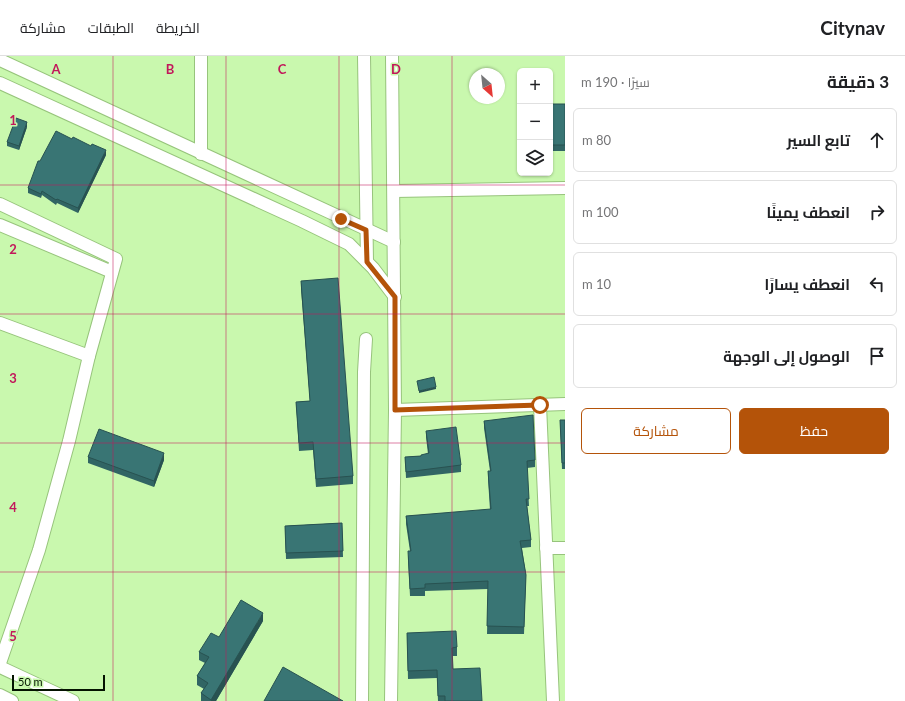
<!DOCTYPE html>
<html lang="ar">
<head>
<meta charset="utf-8">
<style>
	:root { --surface:#fff; --page:#f6f6f6; --text:#202124; --muted:#757577; --line:#e0e0e0; --accent:#b45309 }
	body { margin:0; font-family:Lato,Cairo,sans-serif; background:var(--page); color:var(--text); direction:rtl }
	.controls { position:absolute; right:12px; top:12px; display:grid; overflow:hidden; border-radius:6px; box-shadow:0 1px 3px #0004 }
	.controls button { width:36px; height:36px; display:grid; place-items:center; padding:0; border:0; border-bottom:1px solid var(--line); background:var(--surface); color:var(--text); font:20px sans-serif }
	.compass { position:absolute; left:469px; top:12px; width:36px; height:36px; border-radius:50%; background:var(--surface); box-shadow:0 1px 3px #0004; rotate:153deg }
	.scale { position:absolute; left:12px; bottom:10px; width:93px; box-sizing:border-box; padding-left:4px; border:2px solid #041300; border-top:0; font-size:11px; line-height:14px; white-space:nowrap; color:#041300; -webkit-text-stroke:3px #c9f8ae; paint-order:stroke }
	.stop { position:absolute; width:12px; height:12px; margin:-9px; border:3px solid #b45309; border-radius:50%; background:#fff }
	.stop.end { background:#b45309; border-color:#fff; box-shadow:0 1px 4px #0008 }
	.list { margin:0; padding:0; list-style:none }
	h2 { display:flex; justify-content:space-between; align-items:center; height:52px; margin:0; padding:0 16px; font-size:17px }
	h2 small { font-size:13px; font-weight:400; color:var(--muted) }
	.list li { display:grid; grid-template-columns:26px 1fr auto; gap:12px; align-items:center; box-sizing:border-box; height:64px; margin:0 8px 8px; padding:0 8px; border:1px solid var(--line); border-radius:6px }
	.list b { display:block; font-size:15px; white-space:nowrap }
	.list em { font-size:13px; font-style:normal; color:var(--muted) }
	.actions { display:flex; gap:8px; padding:12px 16px }
	.actions a { flex:1; padding:9px 0; border:1px solid var(--accent); border-radius:6px; text-align:center; font-size:14px; color:var(--accent) }
	.actions .main { background:var(--accent); color:#fff }
	.icon { flex:none; width:22px; height:22px; fill:none; stroke:currentColor; stroke-width:2; stroke-linecap:round; stroke-linejoin:round }
	.map { position:relative; flex:none; width:565px; height:645px; overflow:hidden; direction:ltr }
	header { display:flex; align-items:center; gap:24px; box-sizing:border-box; height:56px; padding:0 20px; background:var(--surface); border-bottom:1px solid var(--line) }
	header strong { font-size:19px }
	nav { display:flex; gap:22px; margin-inline-start:auto; font-size:14px }
	main { display:flex }
	aside { flex:1; background:var(--surface) }
	.map>svg:first-child { display:block }
	.lines { fill:none; stroke-linecap:round; stroke-linejoin:round }
	.minor-casing { stroke:#97c47c; stroke-width:14 }
	.minor { stroke:#fff; stroke-width:12 }
	.wall { fill:#316564 }
	.shaded-wall { fill:#285251 }
	.building { fill:#397574; stroke:#285251 }
	.route { stroke:#b45309; stroke-width:5 }
	.grid { fill:none; stroke:#c2185b; stroke-width:1; stroke-opacity:0.55 }
	.grid-label { font-size:13px; text-anchor:middle; font-weight:bold; fill:#c2185b; stroke:#c9f8ae; stroke-width:3; stroke-linejoin:round; paint-order:stroke }
</style>
</head>
<body>
<header>
<strong>Citynav</strong>
<nav><a>الخريطة</a><a>الطبقات</a><a>مشاركة</a></nav>
</header>
<main>
<aside>
<h2>3 دقيقة<small>سيرًا · 190 m</small></h2>
<ul class="list">
<li><svg class="icon" aria-label="ahead" viewBox="0 0 24 24"><path d="M12 20V5M6 11l6-6 6 6"/></svg><div><b>تابع السير</b></div><em>80 m</em></li>
<li><svg class="icon" aria-label="right" viewBox="0 0 24 24"><path d="M7 20v-9h11M14 6l5 5-5 5"/></svg><div><b>انعطف يمينًا</b></div><em>100 m</em></li>
<li><svg class="icon" aria-label="left" viewBox="0 0 24 24"><path d="M17 20v-9H6M10 6l-5 5 5 5"/></svg><div><b>انعطف يسارًا</b></div><em>10 m</em></li>
<li><svg class="icon" aria-label="arrive" viewBox="0 0 24 24"><path d="M6 21V4h12l-3 4 3 4H6"/></svg><div><b>الوصول إلى الوجهة</b></div></li>
</ul>
<div class="actions"><a class="main">حفظ</a><a>مشاركة</a></div>
</aside>
<div class="map">
<svg width="565" height="645" viewBox="0 0 565 645">
	<rect width="100%" height="100%" fill="#c9f8ae"/>
	<g class="lines">
		<g class="minor-casing">
			<g id="minor">
				<path d="M201,0V98"/>
				<path d="M364,0L367,206"/>
				<path d="M0,4L394,186"/>
				<path d="M0,27L302,165L349,188L373,212L395,241"/>
				<path d="M394,135L565,132"/>
				<path d="M0,148L116,203L89,300L69,385L39,494L0,607"/>
				<path d="M0,169L112,216"/>
				<path d="M0,267L89,300"/>
				<path d="M540,349L553,645"/>
				<path d="M395,354L565,348"/>
				<path d="M546,492H565"/>
				<path d="M0,611L73,645"/>
				<path d="M0,639L12,645"/>
				<path d="M362,645L364,316L366,283"/>
				<path d="M391,645L395,354L392,0"/>
			</g>
		</g>
		<use href="#minor" class="minor"/>
	</g>
	<g class="wall">
		<rect x="550" y="48" width="15" height="47"/>
		<path d="M27,71L19,94L7,90V86Z"/>
		<path d="M72,83L106,99L78,157L57,147L56,149L42,139L41,142L28,137V132Z"/>
		<path d="M301,225L353,420V428L316,431L313,394L299,395L296,346L310,345L301,233Z"/>
		<path d="M560,364H565V413H562Z"/>
		<path d="M484,365L535,404V411L527,412L529,450H527L531,484V491L522,492L526,519L524,578H487L488,533L425,535V540H410L408,502L410,495L406,468V460L490,454L488,423V415H490L484,372Z"/>
		<path d="M426,375L461,409V416L406,422L405,401L421,400L428,398L426,381Z"/>
		<path d="M88,401L164,404L154,431L88,407Z"/>
		<path d="M342,467L343,501L286,503L285,470Z"/>
		<path d="M263,565L216,645H201V637L204,633L197,629V620L205,607L199,604V596L219,581Z"/>
		<path d="M407,577L457,591V600H452L453,613L482,645H438L437,622L408,623Z"/>
	</g>
	<g class="shaded-wall">
		<path d="M27,66V71L19,94V90Z"/>
		<path d="M106,94V99L78,157V152Z"/>
		<path d="M436,331V333L419,337V335Z"/>
		<path d="M164,397V404L154,431V425Z"/>
		<path d="M263,557V565L216,645H211V644Z"/>
	</g>
	<g class="building">
		<rect x="550" y="48" width="15" height="41"/>
		<path d="M16,62L27,66L19,90L7,86Z"/>
		<path d="M56,75L72,83L73,81L91,90L92,88L106,94L78,152L57,143L56,144L42,135L41,138L28,132L38,105H40Z"/>
		<path d="M338,222L353,420L316,423L313,386L299,387L296,346L310,345L301,225Z"/>
		<path d="M434,321L436,331L419,335L417,325Z"/>
		<path d="M533,359L535,404L527,405L529,443H526L531,484L520,485L526,519L524,571L487,570L488,525L425,528V532L410,533L408,495H411L406,460L491,453L488,415H491L484,365Z"/>
		<path d="M560,364H565V407H562Z"/>
		<path d="M456,371L461,409L406,416L405,401L421,400V399L429,397L426,375Z"/>
		<path d="M99,373L164,397L154,425L88,401Z"/>
		<path d="M342,467L343,495L286,497L285,470Z"/>
		<path d="M241,544L263,557L211,644L201,637L208,627L197,620L209,601L199,596L211,577L219,581Z"/>
		<path d="M456,575L457,591L452,592L453,613L480,612L482,645H445V640H438L437,614L408,615L407,577Z"/>
		<path d="M283,611L343,645H264Z"/>
	</g>
	<g class="lines">
		<path class="route" d="M341,163L366,174L367,206L395,241V354L540,349"/>
	</g>
	<path class="grid" d="M113,0V645M226,0V645M339,0V645M452,0V645M0,129H565M0,258H565M0,387H565M0,516H565"/>
	<g class="grid-label">
		<text x="56" y="18">A</text>
		<text x="170" y="18">B</text>
		<text x="282" y="18">C</text>
		<text x="396" y="18">D</text>
		<text x="13" y="69">1</text>
		<text x="13" y="198">2</text>
		<text x="13" y="327">3</text>
		<text x="13" y="456">4</text>
		<text x="13" y="585">5</text>
	</g>
</svg>
<div class="controls">
<button>+</button>
<button>−</button>
<button><svg class="icon" aria-label="layers" viewBox="0 0 24 24"><path d="M12 4l9 5-9 5-9-5zM3 14l9 5 9-5"/></svg></button>
</div>
<svg class="compass" viewBox="-18 -18 36 36"><path d="M0-13l5 13h-10z" fill="#e53935"/><path d="M0 13l5-13h-10z" fill="#757577"/></svg>
<div class="scale">50 m</div>
<div class="stop" style="left:540px;top:349px"></div>
<div class="stop end" style="left:341px;top:163px"></div>
</div>
</main>
</body>
</html>
